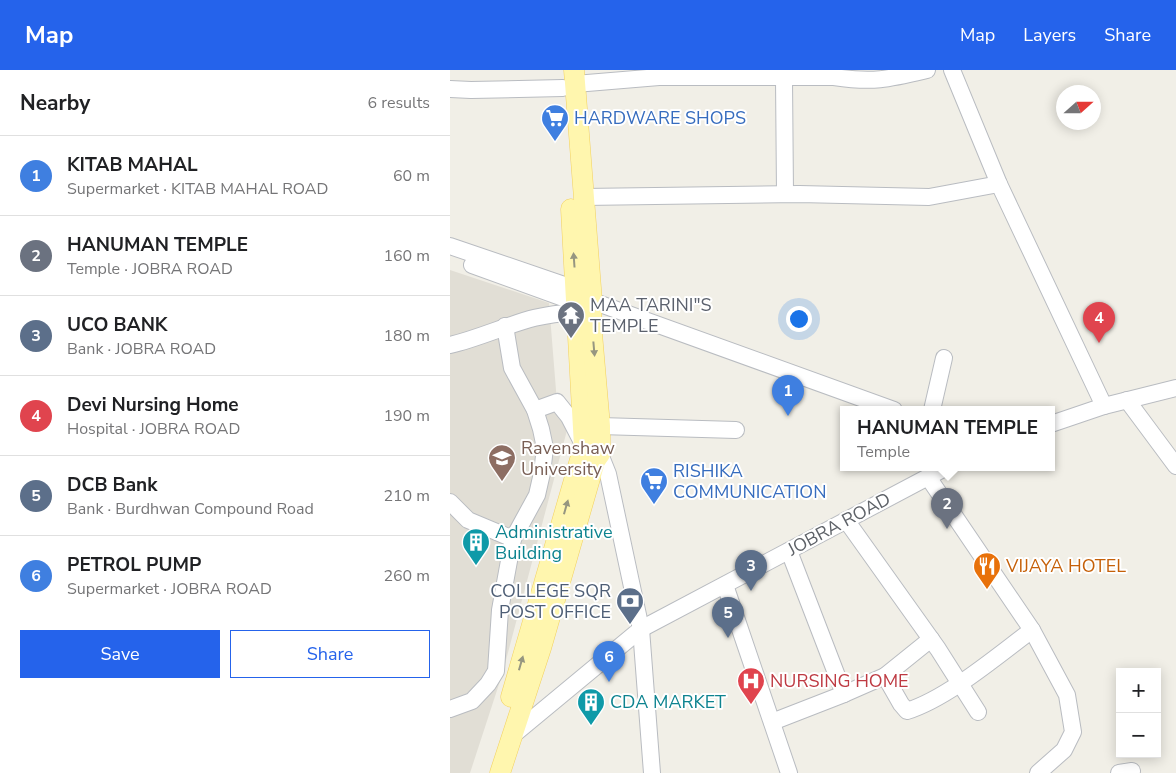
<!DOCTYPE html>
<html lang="en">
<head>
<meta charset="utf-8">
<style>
	:root { --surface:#fff; --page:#f2f2f2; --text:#202124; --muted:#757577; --line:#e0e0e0; --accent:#2563eb }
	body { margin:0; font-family:"Nunito Sans",sans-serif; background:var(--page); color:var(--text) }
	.controls { position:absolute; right:15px; bottom:15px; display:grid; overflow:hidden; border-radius:0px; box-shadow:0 2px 12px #0003 }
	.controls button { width:45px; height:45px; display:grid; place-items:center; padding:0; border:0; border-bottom:1px solid var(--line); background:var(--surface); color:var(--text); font:25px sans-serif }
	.compass { position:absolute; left:606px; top:15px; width:45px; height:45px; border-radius:50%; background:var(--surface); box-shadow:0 2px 12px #0003; rotate:69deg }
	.you { position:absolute; left:348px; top:248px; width:18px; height:18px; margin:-12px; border:4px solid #fff; border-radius:50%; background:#1a73e8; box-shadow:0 0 0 8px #1a73e833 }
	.badge { display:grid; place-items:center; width:32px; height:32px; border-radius:50%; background:var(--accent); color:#fff; font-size:16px; font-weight:700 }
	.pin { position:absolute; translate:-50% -41px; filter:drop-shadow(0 1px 2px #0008) }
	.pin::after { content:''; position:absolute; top:26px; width:18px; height:15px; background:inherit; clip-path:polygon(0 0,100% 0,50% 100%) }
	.popup { position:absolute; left:390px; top:336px; width:215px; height:65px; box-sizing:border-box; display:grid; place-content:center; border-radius:0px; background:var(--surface); filter:drop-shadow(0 1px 4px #0005); font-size:16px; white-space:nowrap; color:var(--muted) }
	.popup b { font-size:19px; color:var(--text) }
	.popup::after { content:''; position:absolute; left:50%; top:100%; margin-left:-10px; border:10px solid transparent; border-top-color:var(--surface) }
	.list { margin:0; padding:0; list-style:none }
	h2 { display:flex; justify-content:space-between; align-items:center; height:65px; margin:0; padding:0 20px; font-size:21px }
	h2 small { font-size:16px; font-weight:400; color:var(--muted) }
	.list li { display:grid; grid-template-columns:32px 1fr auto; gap:15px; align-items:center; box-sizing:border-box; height:80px; padding:0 20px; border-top:1px solid var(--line) }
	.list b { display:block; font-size:19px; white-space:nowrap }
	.list p { margin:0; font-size:16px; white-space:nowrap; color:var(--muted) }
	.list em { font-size:16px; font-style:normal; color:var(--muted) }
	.actions { display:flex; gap:10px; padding:15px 20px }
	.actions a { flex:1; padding:11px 0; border:1px solid var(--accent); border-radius:0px; text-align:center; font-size:18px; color:var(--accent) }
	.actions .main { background:var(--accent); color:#fff }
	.map { position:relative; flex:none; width:726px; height:703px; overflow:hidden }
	header { display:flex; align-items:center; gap:30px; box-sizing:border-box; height:70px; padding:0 25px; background:var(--accent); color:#fff }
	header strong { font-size:24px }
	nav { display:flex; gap:28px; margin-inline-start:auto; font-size:18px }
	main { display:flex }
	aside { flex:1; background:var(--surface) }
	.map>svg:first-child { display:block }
	.education { fill:#e1ded5 }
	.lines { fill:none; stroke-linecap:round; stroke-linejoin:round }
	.minor-casing { stroke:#b9bcc1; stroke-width:18 }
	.major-casing { stroke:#f3d15e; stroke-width:21 }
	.minor { stroke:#fff; stroke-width:16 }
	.major { stroke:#fff6ae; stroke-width:20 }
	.oneway { fill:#969680 }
	.labels { text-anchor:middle; stroke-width:4; stroke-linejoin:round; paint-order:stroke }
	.shop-label { font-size:18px; fill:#366cbe; stroke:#fff; text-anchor:start }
	.worship-label { font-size:18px; fill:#5b616d; stroke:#fff; text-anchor:start }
	.education-label { font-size:18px; fill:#785e54; stroke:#fff; text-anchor:start }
	.street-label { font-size:18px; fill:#5e6268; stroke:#fff }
	.culture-label { font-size:18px; fill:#0d838f; stroke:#fff; text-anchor:start }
	.food-label { font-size:18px; fill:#c56008; stroke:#fff; text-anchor:start }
	.service-label { font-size:18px; fill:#4e5e75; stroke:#fff; text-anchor:end }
	.health-label { font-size:18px; fill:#be3a42; stroke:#fff; text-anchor:start }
</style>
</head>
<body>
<header>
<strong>Map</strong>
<nav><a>Map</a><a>Layers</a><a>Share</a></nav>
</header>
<main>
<aside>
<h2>Nearby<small>6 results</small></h2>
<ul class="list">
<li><span class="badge" style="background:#3f7fe0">1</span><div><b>KITAB MAHAL</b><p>Supermarket · KITAB MAHAL ROAD</p></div><em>60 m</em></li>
<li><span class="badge" style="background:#6b7280">2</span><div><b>HANUMAN TEMPLE</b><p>Temple · JOBRA ROAD</p></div><em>160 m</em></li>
<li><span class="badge" style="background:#5c6f8a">3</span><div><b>UCO BANK</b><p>Bank · JOBRA ROAD</p></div><em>180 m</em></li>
<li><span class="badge" style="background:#e0444e">4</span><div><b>Devi Nursing Home</b><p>Hospital · JOBRA ROAD</p></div><em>190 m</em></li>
<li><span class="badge" style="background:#5c6f8a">5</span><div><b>DCB Bank</b><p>Bank · Burdhwan Compound Road</p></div><em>210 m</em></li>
<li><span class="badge" style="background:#3f7fe0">6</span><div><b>PETROL PUMP</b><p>Supermarket · JOBRA ROAD</p></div><em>260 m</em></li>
</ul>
<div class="actions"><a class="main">Save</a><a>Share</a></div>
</aside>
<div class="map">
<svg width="726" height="703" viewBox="0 0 726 703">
	<rect width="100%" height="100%" fill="#f1efe7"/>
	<path class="education" d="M0,200L99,233L108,345L120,349L52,605L20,703H0Z"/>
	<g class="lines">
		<g class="minor-casing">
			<g id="minor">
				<path d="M502,0L549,114L654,336"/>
				<path d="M334,9L335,124"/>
				<path d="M125,14L209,7H384C424,13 439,9 477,0"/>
				<path d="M0,19L21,20L113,18"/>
				<path d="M133,127L349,124L479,127L549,114"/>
				<path d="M0,176L126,219L142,231L444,340"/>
				<path d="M22,195L127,233L138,231"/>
				<path d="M0,275C43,265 82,241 127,243"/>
				<path d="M677,330L726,396"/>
				<path d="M85,340L107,332L119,347L134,376L150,384L158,404L191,559L202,703"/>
				<path d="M482,340L494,288"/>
				<path d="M601,354L654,336L726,318"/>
				<path d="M150,356L286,360"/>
				<path d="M478,407L582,560L617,625L623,662L614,680L588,703"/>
				<path d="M0,432L18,450L63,469"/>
				<path d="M396,450L488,579L528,642"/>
				<path d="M339,481L394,624"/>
				<path d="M275,515L339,703"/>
				<path d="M435,606L451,634L457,641C498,628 547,586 582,560"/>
				<path d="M0,639L22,631L38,614L46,601L50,540L63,469L87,425L92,403L95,378L91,359L85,340L62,298L55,256"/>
				<path d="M322,652L394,624L435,606L481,569"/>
				<path d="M63,665L191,559L495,398"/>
				<path d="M669,703L682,701"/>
			</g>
		</g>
		<g class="major-casing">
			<g id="major">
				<path d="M61,627L134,376L121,139"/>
				<path d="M50,703L91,578L145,391L150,384V356L141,252L142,231L124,0"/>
			</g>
		</g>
		<use href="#minor" class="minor"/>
		<use href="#major" class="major"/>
	</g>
	<defs><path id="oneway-solid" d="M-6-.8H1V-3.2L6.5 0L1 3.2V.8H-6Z" transform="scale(1.25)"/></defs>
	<g class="oneway">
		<use href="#oneway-solid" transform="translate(124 190) rotate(-94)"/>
		<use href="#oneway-solid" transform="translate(144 279) rotate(85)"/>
		<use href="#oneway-solid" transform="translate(116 437) rotate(-74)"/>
		<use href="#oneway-solid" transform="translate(71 593) rotate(-74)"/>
	</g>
	<defs>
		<g id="supermarket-pin" transform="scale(1.4375)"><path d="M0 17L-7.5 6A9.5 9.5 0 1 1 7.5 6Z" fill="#3f7fe0" stroke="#fff"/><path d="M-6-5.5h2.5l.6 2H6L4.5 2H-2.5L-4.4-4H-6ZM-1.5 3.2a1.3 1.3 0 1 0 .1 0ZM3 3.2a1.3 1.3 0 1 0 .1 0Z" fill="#fff"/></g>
		<g id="temple-pin" transform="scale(1.4375)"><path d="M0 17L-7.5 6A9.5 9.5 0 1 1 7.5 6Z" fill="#6b7280" stroke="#fff"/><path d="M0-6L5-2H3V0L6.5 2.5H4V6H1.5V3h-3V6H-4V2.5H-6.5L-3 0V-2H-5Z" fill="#fff"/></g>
		<g id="university-pin" transform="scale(1.4375)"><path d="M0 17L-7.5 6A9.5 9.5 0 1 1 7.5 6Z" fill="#8d6e63" stroke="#fff"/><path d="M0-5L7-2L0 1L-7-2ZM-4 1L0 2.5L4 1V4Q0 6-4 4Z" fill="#fff"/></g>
		<g id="building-pin" transform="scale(1.4375)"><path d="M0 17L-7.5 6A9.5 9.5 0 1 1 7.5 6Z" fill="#0f9aa8" stroke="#fff"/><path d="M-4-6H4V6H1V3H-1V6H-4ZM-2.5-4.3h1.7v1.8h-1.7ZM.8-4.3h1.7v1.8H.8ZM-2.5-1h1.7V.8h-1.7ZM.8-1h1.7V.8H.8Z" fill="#fff"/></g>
		<g id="restaurant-pin" transform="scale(1.4375)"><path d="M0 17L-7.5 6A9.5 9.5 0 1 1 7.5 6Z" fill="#e8710a" stroke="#fff"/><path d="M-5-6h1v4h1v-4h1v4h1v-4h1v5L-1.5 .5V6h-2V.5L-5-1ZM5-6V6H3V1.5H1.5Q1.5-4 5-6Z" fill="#fff"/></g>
		<g id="bank-pin" transform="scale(1.4375)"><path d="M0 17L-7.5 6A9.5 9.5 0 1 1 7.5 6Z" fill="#5c6f8a" stroke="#fff"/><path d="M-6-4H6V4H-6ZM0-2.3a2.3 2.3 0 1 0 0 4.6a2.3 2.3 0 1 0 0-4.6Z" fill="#fff"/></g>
		<g id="hospital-pin" transform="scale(1.4375)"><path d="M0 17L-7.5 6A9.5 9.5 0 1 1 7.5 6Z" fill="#e0444e" stroke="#fff"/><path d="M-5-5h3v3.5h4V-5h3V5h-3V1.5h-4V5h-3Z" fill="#fff"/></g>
	</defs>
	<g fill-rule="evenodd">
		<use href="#supermarket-pin" x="105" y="48"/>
		<use href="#temple-pin" x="121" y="245"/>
		<use href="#university-pin" x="52" y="388"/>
		<use href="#supermarket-pin" x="204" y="411"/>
		<use href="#building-pin" x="26" y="472"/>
		<use href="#restaurant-pin" x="537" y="496"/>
		<use href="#bank-pin" x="180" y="531"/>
		<use href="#hospital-pin" x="301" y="611"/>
		<use href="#building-pin" x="141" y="632"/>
	</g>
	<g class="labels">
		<g class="shop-label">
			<text x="124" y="54">HARDWARE SHOPS</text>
			<text x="223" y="407">RISHIKA<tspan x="223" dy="21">COMMUNICATION</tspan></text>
		</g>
		<g class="worship-label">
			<text x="140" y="241">MAA TARINI"S<tspan x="140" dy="21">TEMPLE</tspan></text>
		</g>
		<g class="education-label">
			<text x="71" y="384">Ravenshaw<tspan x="71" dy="21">University</tspan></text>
		</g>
		<g class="street-label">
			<text transform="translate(389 454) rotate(-28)" y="6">JOBRA ROAD</text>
		</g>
		<g class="culture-label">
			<text x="45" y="468">Administrative<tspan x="45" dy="21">Building</tspan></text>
			<text x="160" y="638">CDA MARKET</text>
		</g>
		<g class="food-label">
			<text x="556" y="502">VIJAYA HOTEL</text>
		</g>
		<g class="service-label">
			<text x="161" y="527">COLLEGE SQR<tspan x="161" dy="21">POST OFFICE</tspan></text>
		</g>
		<g class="health-label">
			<text x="320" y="617">NURSING HOME</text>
		</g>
	</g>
</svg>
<div class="controls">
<button>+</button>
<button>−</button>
</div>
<svg class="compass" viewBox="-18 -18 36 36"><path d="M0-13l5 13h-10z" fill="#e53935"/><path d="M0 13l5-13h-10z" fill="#757577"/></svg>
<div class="you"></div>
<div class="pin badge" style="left:338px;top:346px;background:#3f7fe0">1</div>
<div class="pin badge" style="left:497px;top:459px;background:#6b7280">2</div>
<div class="popup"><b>HANUMAN TEMPLE</b>Temple</div>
<div class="pin badge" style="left:301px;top:521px;background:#5c6f8a">3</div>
<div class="pin badge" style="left:649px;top:273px;background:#e0444e">4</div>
<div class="pin badge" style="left:278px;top:568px;background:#5c6f8a">5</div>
<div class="pin badge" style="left:159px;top:612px;background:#3f7fe0">6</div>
</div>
</main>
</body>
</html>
